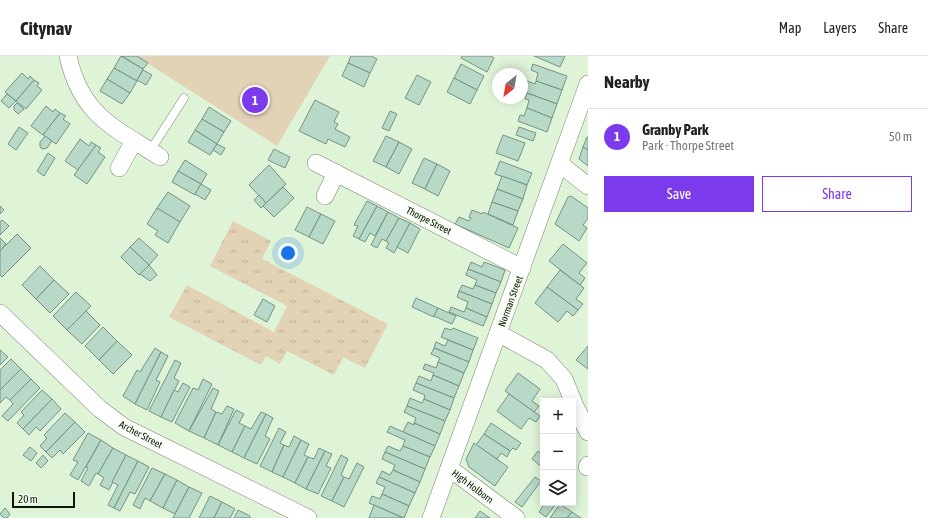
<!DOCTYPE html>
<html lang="en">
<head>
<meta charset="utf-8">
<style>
	:root { --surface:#fff; --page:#f2f2f2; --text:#222; --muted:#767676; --line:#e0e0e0; --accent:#7c3aed }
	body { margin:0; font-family:"Asap Condensed",sans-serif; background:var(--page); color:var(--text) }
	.controls { position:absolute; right:12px; bottom:12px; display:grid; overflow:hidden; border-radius:0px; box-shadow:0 2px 10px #0003 }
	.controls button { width:36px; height:36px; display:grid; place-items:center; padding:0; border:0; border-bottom:1px solid var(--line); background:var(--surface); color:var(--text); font:20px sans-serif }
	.compass { position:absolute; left:492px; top:12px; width:36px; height:36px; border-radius:50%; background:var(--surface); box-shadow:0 2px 10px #0003; rotate:211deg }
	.scale { position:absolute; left:12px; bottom:10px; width:63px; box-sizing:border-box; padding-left:4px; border:2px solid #0e150b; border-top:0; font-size:11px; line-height:14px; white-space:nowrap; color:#0e150b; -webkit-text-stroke:3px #f2feed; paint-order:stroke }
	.you { position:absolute; left:288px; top:197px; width:14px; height:14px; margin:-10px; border:3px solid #fff; border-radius:50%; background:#1a73e8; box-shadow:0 0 0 6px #1a73e833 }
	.badge { display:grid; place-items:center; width:26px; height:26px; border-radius:50%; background:var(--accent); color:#fff; font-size:13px; font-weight:700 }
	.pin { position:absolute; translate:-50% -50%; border:2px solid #fff; box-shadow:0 1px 4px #0006 }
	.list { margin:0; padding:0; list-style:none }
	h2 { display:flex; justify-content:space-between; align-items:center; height:52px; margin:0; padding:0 16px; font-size:17px }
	h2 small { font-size:13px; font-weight:400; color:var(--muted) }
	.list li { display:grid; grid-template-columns:26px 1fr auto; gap:12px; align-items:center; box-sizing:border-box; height:56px; padding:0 16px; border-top:1px solid var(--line) }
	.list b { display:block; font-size:15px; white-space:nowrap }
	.list p { margin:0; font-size:13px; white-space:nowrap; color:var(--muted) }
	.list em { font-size:13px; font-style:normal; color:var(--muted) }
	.actions { display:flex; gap:8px; padding:12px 16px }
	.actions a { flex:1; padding:9px 0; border:1px solid var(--accent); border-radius:0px; text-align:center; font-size:14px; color:var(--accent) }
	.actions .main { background:var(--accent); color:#fff }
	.icon { flex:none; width:22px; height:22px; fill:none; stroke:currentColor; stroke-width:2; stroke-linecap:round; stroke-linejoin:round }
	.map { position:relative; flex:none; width:588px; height:462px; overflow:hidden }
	header { display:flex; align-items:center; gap:24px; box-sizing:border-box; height:56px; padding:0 20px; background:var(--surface); border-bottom:1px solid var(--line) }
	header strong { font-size:19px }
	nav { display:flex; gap:22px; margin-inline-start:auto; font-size:14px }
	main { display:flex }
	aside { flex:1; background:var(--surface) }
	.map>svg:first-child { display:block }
	.grass { fill:url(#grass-tufts) }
	.park { fill:#e2d2b6 }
	.building { fill:#b8d9c8; stroke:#739484 }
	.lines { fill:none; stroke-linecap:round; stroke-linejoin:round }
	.service-casing { stroke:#73856b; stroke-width:9 }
	.minor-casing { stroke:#73856b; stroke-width:18 }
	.service { stroke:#fff; stroke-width:8 }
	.minor { stroke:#fff; stroke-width:17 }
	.labels { text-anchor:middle; stroke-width:3; stroke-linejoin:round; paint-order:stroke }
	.street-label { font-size:10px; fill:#0e150b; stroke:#f2feed }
</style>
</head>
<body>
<header>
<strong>Citynav</strong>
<nav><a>Map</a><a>Layers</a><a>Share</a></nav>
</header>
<main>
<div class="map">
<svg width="588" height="462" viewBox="0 0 588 462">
	<defs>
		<pattern id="grass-tufts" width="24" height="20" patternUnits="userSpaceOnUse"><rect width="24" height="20" fill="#e2d2b6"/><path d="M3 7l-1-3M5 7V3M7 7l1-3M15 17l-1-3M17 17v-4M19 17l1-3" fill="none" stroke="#c1b39b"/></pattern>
	</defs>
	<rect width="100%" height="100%" fill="#dff4d7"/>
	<path class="grass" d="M233,165L271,185L262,203L388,268L365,312L343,301L334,319L287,295L280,308L266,300L261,309L169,261L187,229L274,276L287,250L210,210Z"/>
	<path class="park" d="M136,0H330L277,90Z"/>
	<g class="building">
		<path d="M121,0L143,13L137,25L114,12Z"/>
		<path d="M122,0H137L148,7L143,13Z"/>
		<path d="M351,0H371L377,3L370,17L348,7Z"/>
		<path d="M462,0H491L494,2L487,16L461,2Z"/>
		<path d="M534,0H565L560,11Z"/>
		<path d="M348,7L370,17L364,31L342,20Z"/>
		<path d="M461,8L484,20L477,34L454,22Z"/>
		<path d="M533,8L567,20L562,34L536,25L538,17L531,14Z"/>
		<path d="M114,12L137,25L130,37L107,23Z"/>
		<path d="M143,14L152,19L146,29L137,24Z"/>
		<path d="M22,17L28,23L30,20L34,24L16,45L5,36Z"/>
		<path d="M417,19L431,26L419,49L405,42Z"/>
		<path d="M454,22L477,34L470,48L447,36Z"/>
		<path d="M107,23L130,37L122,48L100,35Z"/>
		<path d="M34,24L39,27L37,30L42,34L26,53L16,45Z"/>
		<path d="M527,25L535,28L536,25L562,34L557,48L522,35V26L526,27Z"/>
		<path d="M527,37L557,48L552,62L527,52L529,44L525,43Z"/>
		<path d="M7,38L16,45L9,52L1,45Z"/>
		<path d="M315,44L339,56L334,66L338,68L335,73L350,81L345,91L328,83L326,88L299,75Z"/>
		<path d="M17,47L24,53L18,58L14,54V50Z"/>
		<path d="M46,50L53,56L55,53L60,57L43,79L31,70Z"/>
		<path d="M209,51L231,65L224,76L202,63Z"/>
		<path d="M527,52L552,62L547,76L518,65L520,59L524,60Z"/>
		<path d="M390,55L397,58L389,75L382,72Z"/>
		<path d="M60,57L66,60L63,63L70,68L56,88L43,79Z"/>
		<path d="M202,63L224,76L217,88L195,74Z"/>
		<path d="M19,71L28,77L16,94L8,88Z"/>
		<path d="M519,71L536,77L533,85L516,79Z"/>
		<path d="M195,74L217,88L210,99L188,86Z"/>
		<path d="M503,79L525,87L518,105L496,97Z"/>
		<path d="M45,80L52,85L47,92L42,93L40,91V86Z"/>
		<path d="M386,80L399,86L386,111L373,105Z"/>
		<path d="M587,81H588V94L583,91Z"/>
		<path d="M80,83L89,90L91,86L96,89L78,114L65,105Z"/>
		<path d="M399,86L412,93L399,118L386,111Z"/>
		<path d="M217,88L225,92L221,99L213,94Z"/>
		<path d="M96,89L101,92L98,96L105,101L87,128L74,119Z"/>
		<path d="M583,91L588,94V110L579,103Z"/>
		<path d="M274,93L290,101L285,112L268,104Z"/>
		<path d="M48,97L55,102L44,120L37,115Z"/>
		<path d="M424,102L437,108L425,133L412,127Z"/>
		<path d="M185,104L207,118L201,128L178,115Z"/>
		<path d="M500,105L532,117L527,129L495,118Z"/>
		<path d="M437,108L450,115L438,140L425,133Z"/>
		<path d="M269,109L286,128L266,147L249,129Z"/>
		<path d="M178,115L201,128L195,139L172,126Z"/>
		<path d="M502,120L527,129L523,143L497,133Z"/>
		<path d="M201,128L211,134L205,144L195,138Z"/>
		<path d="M283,131L294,142L274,161L263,150Z"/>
		<path d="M497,133L523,143L518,155L492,146Z"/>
		<path d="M168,136L190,150L180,166L157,152Z"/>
		<path d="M259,139L266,147L261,152L254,144Z"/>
		<path d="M571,140L588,152V162L583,169L587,172L579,185L555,168L568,141Z"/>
		<path d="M367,145L377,150L359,183L353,180L358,170L354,169Z"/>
		<path d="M492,146L518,155L513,169L488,158Z"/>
		<path d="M0,150L4,154L0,158Z"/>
		<path d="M377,150L388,156L375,180L370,177L365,186L359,183Z"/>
		<path d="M307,151L321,158L309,181L295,174Z"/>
		<path d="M157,152L180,166L168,187L155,179L158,175L147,168Z"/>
		<path d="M472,154L482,158L483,156L518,172L509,192L455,168L459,161L469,165L471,162L469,161Z"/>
		<path d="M388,156L399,162L386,185L382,183L377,192L371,189Z"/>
		<path d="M321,158L335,165L323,188L309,181Z"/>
		<path d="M399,162L410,167L394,197L386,192L389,187L386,185Z"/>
		<path d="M2,164L9,170L0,179V166Z"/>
		<path d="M410,167L420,173L408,197L397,191Z"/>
		<path d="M17,178L31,192L2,221L0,219V195Z"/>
		<path d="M0,182L6,188L0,195Z"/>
		<path d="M139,182L158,199L149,209L130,191Z"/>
		<path d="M563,188L587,207L579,217L585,222L580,229L549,205Z"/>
		<path d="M130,191L149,209L139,219L121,201Z"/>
		<path d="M471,206L482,211L484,206L505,214L501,226L468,213Z"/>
		<path d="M149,209L157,219L150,225L140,218Z"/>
		<path d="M40,210L54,224L36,243L22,229Z"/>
		<path d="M468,213L501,226L496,237L475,229L477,224L466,219Z"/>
		<path d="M560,214L584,232L576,243L583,248L578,254L547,231Z"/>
		<path d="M54,224L69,238L50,257L36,243Z"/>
		<path d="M462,229L473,233L475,229L496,237L492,248L459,235Z"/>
		<path d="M547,231L578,254L573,260L567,255L558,266L535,247Z"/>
		<path d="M459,235L492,248L487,261L466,252L468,246L457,241Z"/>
		<path d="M76,236L91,250L67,274L53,260Z"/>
		<path d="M416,242L438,252L434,261L412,251Z"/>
		<path d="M263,243L275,250L267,266L254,259Z"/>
		<path d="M451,251L464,256L466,252L487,261L483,270L449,256Z"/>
		<path d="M438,252L456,260L452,268L434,260Z"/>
		<path d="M86,255L100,269L82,288L67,274Z"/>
		<path d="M103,271L117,285L99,304L85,290Z"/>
		<path d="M445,272L451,274L453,272L478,282L473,294L441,281Z"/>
		<path d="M448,284L473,294L469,306L434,292L436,286L445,290Z"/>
		<path d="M117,285L132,299L113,318L99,304Z"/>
		<path d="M588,290V313L576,304Z"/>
		<path d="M155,292L161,296L135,348L123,340L137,314L140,316Z"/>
		<path d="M434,292L469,306L464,317L438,306L440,302L431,298Z"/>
		<path d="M0,294L8,301L0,309Z"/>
		<path d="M161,296L168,300L156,324L160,326L147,354L135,348Z"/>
		<path d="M11,303L21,313L0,334V314Z"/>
		<path d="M175,304L181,307L174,322L179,325L161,361L149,355Z"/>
		<path d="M438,306L464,317L459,330L433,319L434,317L423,313L425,308L436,312Z"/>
		<path d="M21,313L31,323L10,344L6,341L0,347V334Z"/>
		<path d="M518,317L540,333L532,345L539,350L534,356L505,335Z"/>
		<path d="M433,319L459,330L454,342L416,327L419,320L431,325Z"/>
		<path d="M31,323L40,332L8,365L2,360L13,348L10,344Z"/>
		<path d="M203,323L212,328L189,375L175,367L193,332L198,334Z"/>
		<path d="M183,327L190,331L172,366L161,361L174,334L178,336Z"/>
		<path d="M416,327L454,342L450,354L424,343L425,339L413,334Z"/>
		<path d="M213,332L219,335L211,353L216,356L204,382L189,375Z"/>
		<path d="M42,334L52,343L23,373L17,367L24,359L21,356Z"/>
		<path d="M509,338L540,360L536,366L529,362L521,373L497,355Z"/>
		<path d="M410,342L422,347L424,343L450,354L445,365L407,350Z"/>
		<path d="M52,343L61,353L40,375L36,371L29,379L23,373Z"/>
		<path d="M227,350L234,353L218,389L204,382L216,356L222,358Z"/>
		<path d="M407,350L445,365L440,378L414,367L416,362L404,356Z"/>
		<path d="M236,354L244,358L239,367L245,370L232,396L218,389Z"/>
		<path d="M261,356L266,358L244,402L232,396L245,370L251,373Z"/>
		<path d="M65,357L75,366L46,396L40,390L47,382L44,379Z"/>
		<path d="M266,358L273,362L265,380L270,383L257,408L244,402Z"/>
		<path d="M75,366L85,376L63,398L60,394L52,402L46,396Z"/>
		<path d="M408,366L414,369V367L440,378L435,390L403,376Z"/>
		<path d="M491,367L521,387L516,394L513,392L510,395L484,378Z"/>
		<path d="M390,370L435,390L430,401L403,390L405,384L387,376Z"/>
		<path d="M279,372L286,376L280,387L284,389L272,416L260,410Z"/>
		<path d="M88,377L101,384L78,424L70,419L78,406L73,404Z"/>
		<path d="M484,378L510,395L507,401L501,397L497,403L476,389Z"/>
		<path d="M294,380L301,384L283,421L272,416L284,389L289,391Z"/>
		<path d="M101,384L113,392L98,418L96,417L89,430L81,425L88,412L86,411Z"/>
		<path d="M301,384L309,388L304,399L308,401L295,427L283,421Z"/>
		<path d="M474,387L508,411L495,430L469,411L466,403Z"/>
		<path d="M388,390L400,395L403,390L430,401L425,413L385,396Z"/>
		<path d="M30,391L37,397L31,405L23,399Z"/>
		<path d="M113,392L126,399L109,434L100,429L104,422L98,418Z"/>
		<path d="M319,392L325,395L306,433L295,427L308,401L314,403Z"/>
		<path d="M325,395L332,398L326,410L331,412L318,438L306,433Z"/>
		<path d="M538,395L543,399V412L532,403Z"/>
		<path d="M385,396L425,413L420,426L393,414L395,409L382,403Z"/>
		<path d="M43,399L48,405L41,412L36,407Z"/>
		<path d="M126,399L138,405L114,452L108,449L118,429L112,426Z"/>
		<path d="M341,399L348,403L341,419L344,421L332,445L321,440Z"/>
		<path d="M138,405L149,411L135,438L130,436L120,455L114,452Z"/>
		<path d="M357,407L364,411L344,451L332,445L344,421L349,423Z"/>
		<path d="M152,412L165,418L150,445L145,442L140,453L133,449Z"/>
		<path d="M393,414L420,426L415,437L379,421L382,415L390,419Z"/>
		<path d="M165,418L177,424L163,452L150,445Z"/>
		<path d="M379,421L415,437L409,450L382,438L385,431L376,427Z"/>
		<path d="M535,421L541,425L522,451L515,446Z"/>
		<path d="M177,424L189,431L175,458L163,452Z"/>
		<path d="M189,431L202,437L189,462H173Z"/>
		<path d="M382,438L409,450L404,462L369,447L372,440L380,443Z"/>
		<path d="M210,440L222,446L214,462H199Z"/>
		<path d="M222,446L235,453L230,462H214Z"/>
		<path d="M545,447L555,449L546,461L539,456Z"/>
		<path d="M560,448L572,456L567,462H550Z"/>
		<path d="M374,449L403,462H369Z"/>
		<path d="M5,452L10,458L7,462H4L0,458Z"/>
		<path d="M238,454L250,460V462H234Z"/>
		<path d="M480,455L490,462H475Z"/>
		<path d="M572,456L581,462H567Z"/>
	</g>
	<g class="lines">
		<g class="service-casing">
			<path id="service" d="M150,95L184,42"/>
		</g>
		<g class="minor-casing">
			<g id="minor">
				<path d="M68,0C81,59 113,71 160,101"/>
				<path d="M316,107L522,212"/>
				<path d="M560,108L588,130"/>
				<path d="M119,112L134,85"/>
				<path d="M325,140L336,117"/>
				<path d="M0,257L100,353L124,371L308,462"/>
				<path d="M498,277L547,304L564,323L573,345"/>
				<path d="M573,346L588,376"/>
				<path d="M587,411L588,409"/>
				<path d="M449,412L516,462"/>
				<path d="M431,462L588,28"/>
			</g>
		</g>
		<use href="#service" class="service"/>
		<use href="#minor" class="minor"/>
	</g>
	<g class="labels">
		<g class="street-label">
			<text transform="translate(429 164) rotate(27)" y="4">Thorpe Street</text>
			<text transform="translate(510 245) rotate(-70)" y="4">Norman Street</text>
			<text transform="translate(141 378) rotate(28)" y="4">Archer Street</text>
			<text transform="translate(473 430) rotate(37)" y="4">High Holborn</text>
		</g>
	</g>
</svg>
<div class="controls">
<button>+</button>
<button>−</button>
<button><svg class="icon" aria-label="layers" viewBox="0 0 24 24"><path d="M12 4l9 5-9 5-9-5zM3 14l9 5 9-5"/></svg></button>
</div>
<svg class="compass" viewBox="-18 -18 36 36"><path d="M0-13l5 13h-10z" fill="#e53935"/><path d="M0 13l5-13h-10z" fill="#767676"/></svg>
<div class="scale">20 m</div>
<div class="you"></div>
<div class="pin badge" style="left:255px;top:44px">1</div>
</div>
<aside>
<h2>Nearby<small></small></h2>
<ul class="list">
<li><span class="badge">1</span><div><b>Granby Park</b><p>Park · Thorpe Street</p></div><em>50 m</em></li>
</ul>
<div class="actions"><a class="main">Save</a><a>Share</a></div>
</aside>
</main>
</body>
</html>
